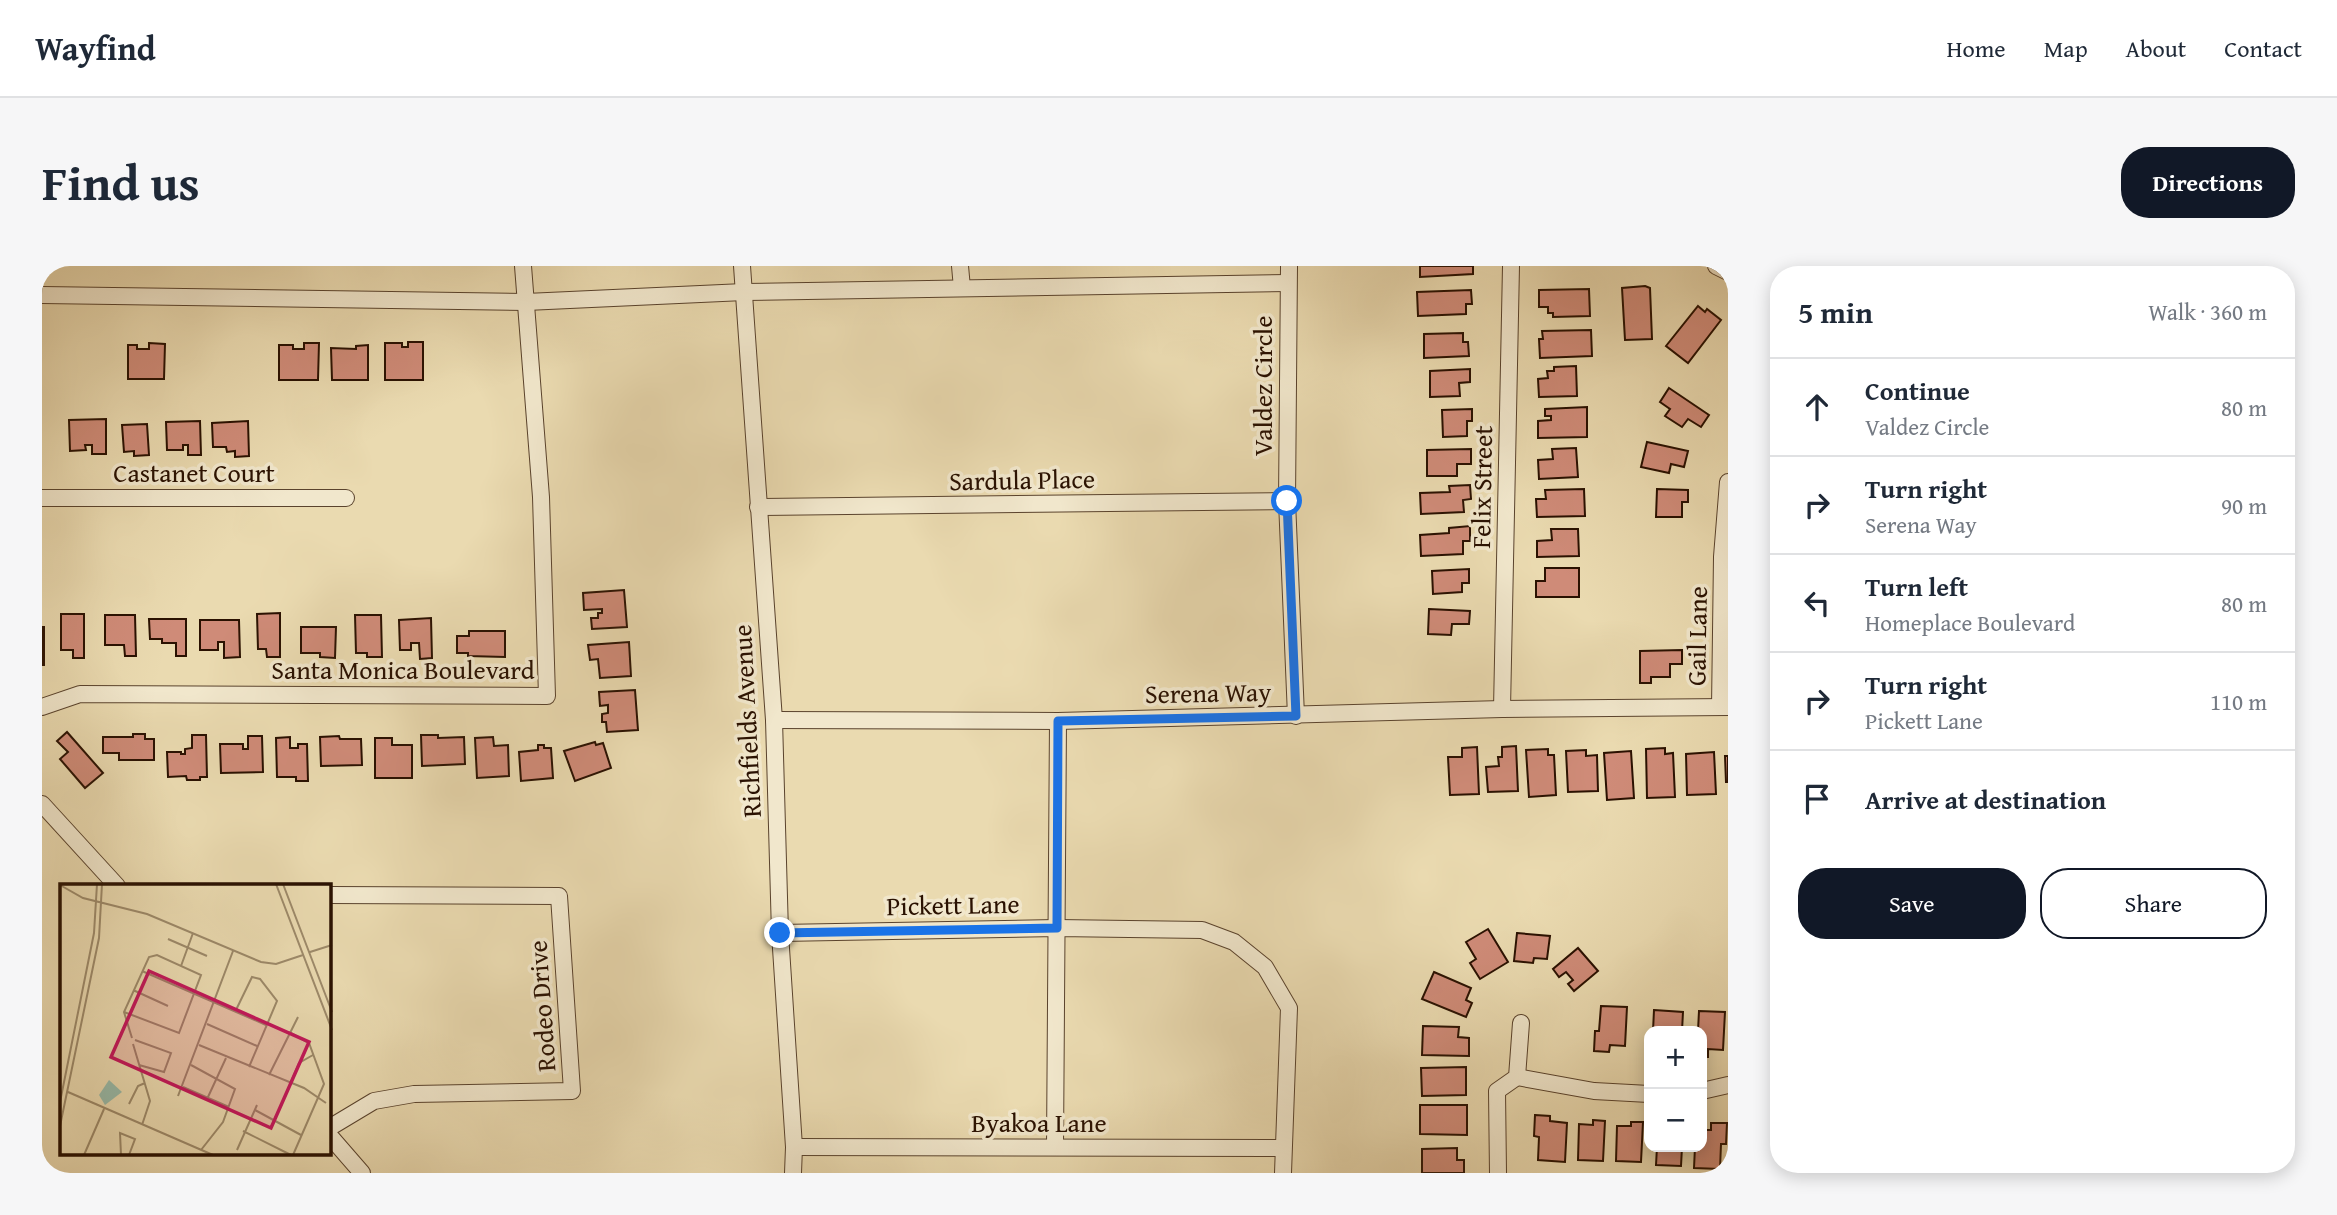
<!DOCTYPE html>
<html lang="en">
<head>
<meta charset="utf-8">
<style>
	:root { --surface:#fff; --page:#f6f6f7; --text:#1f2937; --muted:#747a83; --line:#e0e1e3; --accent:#111827 }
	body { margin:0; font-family:"Gentium Book Plus",serif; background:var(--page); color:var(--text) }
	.controls { position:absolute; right:21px; bottom:21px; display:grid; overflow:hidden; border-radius:14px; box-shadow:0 4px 18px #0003 }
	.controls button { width:63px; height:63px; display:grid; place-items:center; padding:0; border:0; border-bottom:2px solid var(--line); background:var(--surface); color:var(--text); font:35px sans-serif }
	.stop { position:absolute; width:21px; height:21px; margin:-16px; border:5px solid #1a73e8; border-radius:50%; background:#fff }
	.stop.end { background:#1a73e8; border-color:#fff; box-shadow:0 2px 7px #0008 }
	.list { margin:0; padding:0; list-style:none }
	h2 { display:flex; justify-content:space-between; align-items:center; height:91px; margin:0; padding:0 28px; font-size:30px }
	h2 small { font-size:23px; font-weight:400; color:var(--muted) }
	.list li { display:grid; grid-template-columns:46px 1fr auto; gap:21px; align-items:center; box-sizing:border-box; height:98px; padding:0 28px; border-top:2px solid var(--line) }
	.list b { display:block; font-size:26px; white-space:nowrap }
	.list p { margin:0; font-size:23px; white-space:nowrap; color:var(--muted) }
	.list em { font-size:23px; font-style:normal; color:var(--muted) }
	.actions { display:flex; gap:14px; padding:21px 28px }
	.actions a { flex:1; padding:16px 0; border:2px solid var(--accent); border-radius:28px; text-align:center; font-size:24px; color:var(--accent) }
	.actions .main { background:var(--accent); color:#fff }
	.icon { flex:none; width:38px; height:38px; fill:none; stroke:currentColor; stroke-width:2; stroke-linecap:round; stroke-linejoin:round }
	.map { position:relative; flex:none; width:1686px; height:907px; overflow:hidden; border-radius:28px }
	header { display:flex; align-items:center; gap:42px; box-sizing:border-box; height:98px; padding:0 35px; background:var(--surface); border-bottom:2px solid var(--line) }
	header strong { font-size:33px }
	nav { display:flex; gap:38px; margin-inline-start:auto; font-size:24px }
	.intro { display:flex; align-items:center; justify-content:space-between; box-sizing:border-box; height:168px; padding:0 42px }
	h1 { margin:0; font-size:49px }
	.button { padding:18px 32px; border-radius:28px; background:var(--accent); color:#fff; font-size:24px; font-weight:700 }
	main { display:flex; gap:42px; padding:0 42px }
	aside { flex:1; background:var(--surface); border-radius:28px; box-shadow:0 4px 18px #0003 }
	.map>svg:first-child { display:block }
	.building { fill:#cf8b78; stroke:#2a1101; stroke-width:2 }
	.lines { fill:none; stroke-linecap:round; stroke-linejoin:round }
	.street-casing { stroke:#5a432d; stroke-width:18 }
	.street { stroke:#f1e7cc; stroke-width:16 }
	.route { stroke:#1a73e8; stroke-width:9 }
	.labels { text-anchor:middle; stroke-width:7; stroke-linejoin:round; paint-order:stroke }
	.street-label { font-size:26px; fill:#2a1101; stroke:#f1e7cc }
	.inset-road { fill:none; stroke:#9d8a6a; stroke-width:2 }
	.view { fill:#c2185b; fill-opacity:0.15; stroke:#c2185b; stroke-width:3.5 }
	.inset-edge { fill:none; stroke:#2a1101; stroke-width:3.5 }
</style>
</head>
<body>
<header>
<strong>Wayfind</strong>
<nav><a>Home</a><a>Map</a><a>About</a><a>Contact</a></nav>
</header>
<div class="intro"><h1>Find us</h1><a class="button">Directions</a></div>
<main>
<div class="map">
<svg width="1686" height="907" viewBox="0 0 1686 907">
	<rect width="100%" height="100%" fill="#eadab0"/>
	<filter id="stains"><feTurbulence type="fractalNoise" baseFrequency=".00286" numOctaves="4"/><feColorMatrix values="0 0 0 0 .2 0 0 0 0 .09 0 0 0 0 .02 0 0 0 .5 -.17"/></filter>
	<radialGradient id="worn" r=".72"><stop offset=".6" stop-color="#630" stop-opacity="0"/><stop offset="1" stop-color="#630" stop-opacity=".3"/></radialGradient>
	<g class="building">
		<path d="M1378,0H1431V8L1378,11Z"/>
		<path d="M1603,20L1608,22L1610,73L1583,74L1580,22Z"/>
		<path d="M1547,23L1548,50L1511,51V47H1506V41H1497V24Z"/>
		<path d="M1429,24L1430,38H1424V48L1376,50L1375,26Z"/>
		<path d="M1656,40L1663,46L1665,43L1679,54L1646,97L1624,80Z"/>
		<path d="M1549,64L1550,90L1498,92L1497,73H1501L1500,65Z"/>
		<path d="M1421,67V76H1426L1427,90L1382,92V68Z"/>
		<path d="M366,76H381V114H343V77H360V81H366Z"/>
		<path d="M107,77L123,78L122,113H86V79H95V83H107Z"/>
		<path d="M262,77H277L276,114H237V79H251V83H262Z"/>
		<path d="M326,79V114H290L289,82L314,83V80Z"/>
		<path d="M1534,100L1535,130L1497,131L1496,113L1506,112L1505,105H1512V101Z"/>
		<path d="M1428,103V116L1417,117L1418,130L1388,131V105Z"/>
		<path d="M1627,122L1667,149L1659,161L1646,153L1640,161L1623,150L1628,143L1618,136Z"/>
		<path d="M1545,141V171L1496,172V155L1509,154V150H1503V143Z"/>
		<path d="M1430,143V155H1425V170L1401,171L1400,144Z"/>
		<path d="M64,153V188H50V179H43L44,184L28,185L27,154Z"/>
		<path d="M158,155L159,189H146V179H141V184H125L124,156Z"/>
		<path d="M206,155L207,190L193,191V185L185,186L184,181H171L170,157Z"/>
		<path d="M105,158L107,189L92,190V185L82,186L80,159Z"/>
		<path d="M1605,176L1646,185L1642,201L1629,198L1627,207L1599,201Z"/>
		<path d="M1534,182L1536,211L1497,213L1496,194L1511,193L1510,183Z"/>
		<path d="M1429,183V198H1415V210H1385V184Z"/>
		<path d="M1428,219L1429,233L1421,234L1422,246L1379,248L1378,227L1408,226L1407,220Z"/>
		<path d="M1542,223L1543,250L1495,251L1494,233H1504L1503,224Z"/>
		<path d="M1615,223L1646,224V236H1640V251H1614Z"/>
		<path d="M1428,260V275H1421V288L1379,290L1378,269L1407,267V262Z"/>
		<path d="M1509,263H1536L1537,290L1495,291V275L1510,274Z"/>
		<path d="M1503,302H1537V331H1494V315H1503Z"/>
		<path d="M1427,303V317H1420V326L1391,328L1390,305Z"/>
		<path d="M582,324L585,361L550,363L549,352H556V347H560V343L542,344L541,327Z"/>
		<path d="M1387,343L1428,345L1427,358H1410L1409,369L1386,368Z"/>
		<path d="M238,347V391H225L224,383H216L215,348Z"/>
		<path d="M19,348H42V392H31V384H19Z"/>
		<path d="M63,349H93L94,390H83L82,379H63Z"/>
		<path d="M313,349H339L340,391H325V387H314Z"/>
		<path d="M389,352L390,392L378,393L377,377H369V384H358L357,354Z"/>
		<path d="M107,353H144V390H134V377H120V373H108Z"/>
		<path d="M158,354H197L198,391L182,392V376H176V384H158Z"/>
		<rect x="0" y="361" width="2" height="38"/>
		<path d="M259,361H294L293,392L278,391V387H259Z"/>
		<path d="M427,365H463V391L426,390V387H415V370H427Z"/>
		<path d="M587,376L589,410L558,412L556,393L548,394L546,379Z"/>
		<path d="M1640,384V398H1628V411H1609V417H1598V385Z"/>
		<path d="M593,424L596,464L565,466L564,456H560V448L566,447V439L558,440L557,426Z"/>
		<path d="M25,466L61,507L43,522L18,493L26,486L15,475Z"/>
		<path d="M91,468H103V473H112V494H77V487H61V471H91Z"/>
		<path d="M150,469H164L165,511H158V514H145L144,510L126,511L125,486H139V488H143V483L150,482Z"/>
		<path d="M379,469H396V472L422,471L423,498L380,500Z"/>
		<path d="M206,470H220L221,506L179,507L178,478H201V483H206Z"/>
		<path d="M297,470L298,473H319L320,499L279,500L278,471Z"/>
		<path d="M248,471V482H256V478H265L266,515H254V511H235L234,472Z"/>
		<path d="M451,471L452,480L466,479L467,510L435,512L433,472Z"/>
		<path d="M333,472H350V479H370V512H333Z"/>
		<path d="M553,476L554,479L561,477L569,502L533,515L522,485Z"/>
		<path d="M496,479H502V482H509L511,512L479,515L477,486L496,484Z"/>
		<path d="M1474,480L1476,525L1446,526L1444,501L1457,500L1456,491H1460V481Z"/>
		<path d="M1435,481L1437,528L1408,529L1406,491H1420V482Z"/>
		<path d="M1623,482V488L1631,487L1633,531L1605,532L1604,483Z"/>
		<path d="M1506,483V489H1512L1514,529L1487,531L1484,484Z"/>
		<path d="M1544,484V490L1555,489L1556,525L1526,526L1524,485Z"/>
		<path d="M1589,485L1592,532L1565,534L1562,487Z"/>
		<path d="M1672,486L1674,528L1645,529L1644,488Z"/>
		<path d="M1683,490H1686V516H1684Z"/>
		<path d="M1446,663L1466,696L1438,713L1428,697L1434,693L1424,676Z"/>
		<path d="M1475,667L1508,670L1505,693L1492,692L1491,697L1472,695Z"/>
		<path d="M1536,682L1556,705L1532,725L1526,718L1531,714L1524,706L1517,711L1511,703Z"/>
		<path d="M1392,706L1429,722L1424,734L1430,737L1424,751L1380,733Z"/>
		<path d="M1559,740L1585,741L1583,780L1568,779L1567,786L1552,785L1553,765H1557Z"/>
		<path d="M1612,744L1641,746L1640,765H1611Z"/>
		<path d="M1657,745L1683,746L1681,784L1666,783V791H1660V765H1656Z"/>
		<path d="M1381,760L1417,761L1416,771L1427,772V790L1380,789Z"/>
		<path d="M1424,801V829L1380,830L1379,802Z"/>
		<path d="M1378,839H1425V869L1378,868Z"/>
		<path d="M1493,849L1508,850V855L1525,857L1523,896L1496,894L1497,871L1492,870Z"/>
		<path d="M1551,854L1563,855L1561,895L1536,894L1537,858L1551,859Z"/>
		<path d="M1589,856H1601L1599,896L1574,895L1575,860H1589Z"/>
		<path d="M1669,857H1685L1684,878H1679L1678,903L1652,902L1653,881H1660V864H1669Z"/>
		<path d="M1615,881H1640L1639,900L1614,899Z"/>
		<path d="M1415,882V894H1422V907H1380V883Z"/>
	</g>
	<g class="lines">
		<g class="street-casing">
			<g id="street">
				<path d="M700,0L732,454L738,667L752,881L751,907"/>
				<path d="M918,0L920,22"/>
				<path d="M1247,0L1245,235L1254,450"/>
				<path d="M1674,0L1686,6"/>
				<path d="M0,29L484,36L702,26L1246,17"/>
				<path d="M0,232H304"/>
				<path d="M716,241L1245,235"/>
				<path d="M0,441L38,428L505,430L499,231L481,0"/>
				<path d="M1678,441L1680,291L1686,216"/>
				<path d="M1460,443L1469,0"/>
				<path d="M732,454L1016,455L1460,443L1686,441"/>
				<path d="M0,538L75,620"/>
				<path d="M287,629L517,630L530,825L372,828L332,835L287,862"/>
				<path d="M738,667L1015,662L1160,664L1192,676L1223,701L1247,742L1241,907"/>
				<path d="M1475,811L1552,825L1607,828"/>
				<path d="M1660,825L1686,819"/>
				<path d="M287,869L320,907"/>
				<path d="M752,881L1241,882"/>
				<path d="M1013,881L1016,455"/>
				<path d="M1456,907L1455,825L1475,811L1479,757"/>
			</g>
		</g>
		<use href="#street" class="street"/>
	</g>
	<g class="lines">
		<path class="route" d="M738,667L1015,662L1016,455L1254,450L1245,235"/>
	</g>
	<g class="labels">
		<g class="street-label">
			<text transform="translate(1221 120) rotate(-90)" y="9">Valdez Circle</text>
			<text x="152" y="216">Castanet Court</text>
			<text transform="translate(980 214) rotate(-1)" y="9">Sardula Place</text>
			<text transform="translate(1440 221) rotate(-89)" y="9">Felix Street</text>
			<text transform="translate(1655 370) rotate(-89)" y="9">Gail Lane</text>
			<text x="361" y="413">Santa Monica Boulevard</text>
			<text transform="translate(1166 427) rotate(-1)" y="9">Serena Way</text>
			<text transform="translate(705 455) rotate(-93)" y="9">Richfields Avenue</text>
			<text transform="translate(911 639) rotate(-1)" y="9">Pickett Lane</text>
			<text transform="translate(500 740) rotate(-94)" y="9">Rodeo Drive</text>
			<text x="997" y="866">Byakoa Lane</text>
		</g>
	</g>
	<g transform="translate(18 618)">
		<rect width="271" height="271" fill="#eadab0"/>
		<path d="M49,196L62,208L45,221L39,211Z" fill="#98bbaa"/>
		<path class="inset-road" d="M216,0L272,146M223,0L272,128M0,1L23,14L87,30L201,78L216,80L243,71M108,55L147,72M250,68L272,61M121,82L133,49M82,87L206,141M73,106L108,122M64,128L119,149L141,91L97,71L89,73L64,128L72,154M175,128L192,93L200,95L217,117L189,183M147,140L197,162M229,148L249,159L264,200L233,271M75,156L111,169L104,188L79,181M73,160L90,217L82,241M139,161L244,204L266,219M131,181L175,205L163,238L141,266M209,191L238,133M230,200L239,179L253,171M123,203L169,223M8,208L153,271M118,212L173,67M148,213L166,174M0,218L34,49L37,0M69,220L78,202L85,199M195,226L241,251M0,242L39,54L42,0M183,247L231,271M177,266L197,221M24,271L44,225M61,271L60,249L75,255L69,271"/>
		<path class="view" d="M89,87L249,158L211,244L51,173Z"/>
		<rect width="271" height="271" class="inset-edge"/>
	</g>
	<rect width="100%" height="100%" filter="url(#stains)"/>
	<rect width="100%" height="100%" fill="url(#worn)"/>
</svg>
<div class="controls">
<button>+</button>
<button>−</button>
</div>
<div class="stop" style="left:1245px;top:235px"></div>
<div class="stop end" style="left:738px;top:667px"></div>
</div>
<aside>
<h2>5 min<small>Walk · 360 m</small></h2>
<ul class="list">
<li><svg class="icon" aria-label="ahead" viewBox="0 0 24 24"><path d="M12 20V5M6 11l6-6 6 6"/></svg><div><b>Continue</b><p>Valdez Circle</p></div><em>80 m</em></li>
<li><svg class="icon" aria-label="right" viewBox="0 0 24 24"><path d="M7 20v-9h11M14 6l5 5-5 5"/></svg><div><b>Turn right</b><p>Serena Way</p></div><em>90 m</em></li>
<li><svg class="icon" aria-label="left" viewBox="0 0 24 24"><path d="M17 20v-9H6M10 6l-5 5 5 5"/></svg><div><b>Turn left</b><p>Homeplace Boulevard</p></div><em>80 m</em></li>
<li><svg class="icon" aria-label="right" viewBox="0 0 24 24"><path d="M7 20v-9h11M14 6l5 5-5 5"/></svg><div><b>Turn right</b><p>Pickett Lane</p></div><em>110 m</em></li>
<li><svg class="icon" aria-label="arrive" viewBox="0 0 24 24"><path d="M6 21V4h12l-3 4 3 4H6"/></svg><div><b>Arrive at destination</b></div></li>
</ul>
<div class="actions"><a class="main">Save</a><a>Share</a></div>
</aside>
</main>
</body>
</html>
